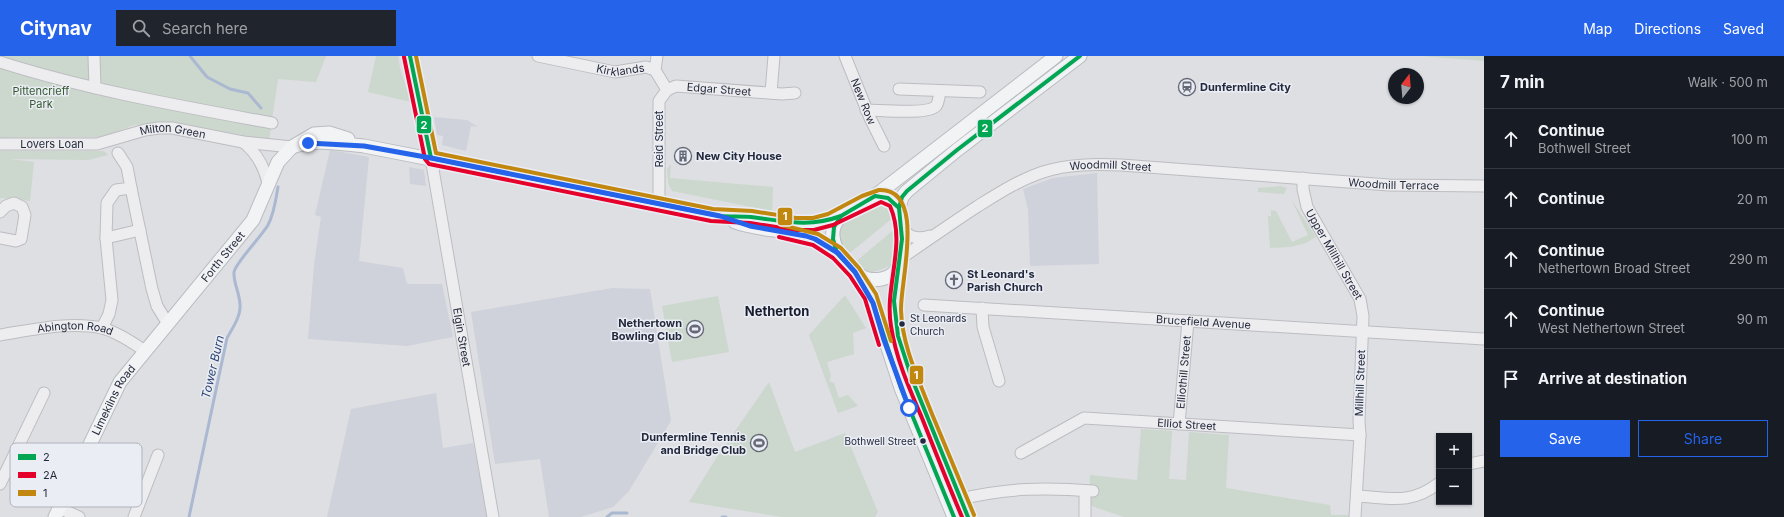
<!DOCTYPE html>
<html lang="en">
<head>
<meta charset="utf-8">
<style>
	:root { --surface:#171b24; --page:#20242c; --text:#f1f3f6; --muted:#9ea1a6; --line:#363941; --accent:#2563eb }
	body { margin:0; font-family:Inter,sans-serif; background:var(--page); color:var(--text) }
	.controls { position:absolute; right:12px; bottom:12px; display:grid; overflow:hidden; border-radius:0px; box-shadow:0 1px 3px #0004 }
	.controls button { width:36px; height:36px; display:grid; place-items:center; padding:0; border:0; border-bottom:1px solid var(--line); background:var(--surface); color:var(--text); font:20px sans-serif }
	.compass { position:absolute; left:1388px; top:12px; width:36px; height:36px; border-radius:50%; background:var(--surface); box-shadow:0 1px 3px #0004; rotate:16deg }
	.stop { position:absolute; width:12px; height:12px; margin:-9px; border:3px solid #2563eb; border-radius:50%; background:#fff }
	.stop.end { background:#2563eb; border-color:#fff; box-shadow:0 1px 4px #0008 }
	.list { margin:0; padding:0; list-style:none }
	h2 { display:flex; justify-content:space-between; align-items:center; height:52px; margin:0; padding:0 16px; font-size:17px }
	h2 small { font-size:13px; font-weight:400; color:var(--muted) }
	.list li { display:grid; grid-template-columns:26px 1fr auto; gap:12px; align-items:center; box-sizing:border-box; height:60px; padding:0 16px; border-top:1px solid var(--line) }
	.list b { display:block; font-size:15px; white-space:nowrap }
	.list p { margin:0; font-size:13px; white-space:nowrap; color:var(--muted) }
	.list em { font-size:13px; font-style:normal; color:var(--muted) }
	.actions { display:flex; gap:8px; padding:12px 16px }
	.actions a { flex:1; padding:9px 0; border:1px solid var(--accent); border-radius:0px; text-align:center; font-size:14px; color:var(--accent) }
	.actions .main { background:var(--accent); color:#fff }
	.icon { flex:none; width:22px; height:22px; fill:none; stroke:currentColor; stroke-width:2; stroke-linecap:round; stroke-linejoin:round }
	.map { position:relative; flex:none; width:1484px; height:461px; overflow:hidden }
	header { display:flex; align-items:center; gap:24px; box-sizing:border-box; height:56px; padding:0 20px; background:var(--accent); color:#fff }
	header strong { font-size:19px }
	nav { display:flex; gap:22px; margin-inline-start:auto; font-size:14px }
	.search { width:280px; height:36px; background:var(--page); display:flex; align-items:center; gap:10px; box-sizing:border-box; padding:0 14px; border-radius:0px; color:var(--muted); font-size:15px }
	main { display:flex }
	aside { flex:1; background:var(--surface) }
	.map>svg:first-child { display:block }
	.built { fill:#cfd2da }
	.green { fill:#ccd7cd }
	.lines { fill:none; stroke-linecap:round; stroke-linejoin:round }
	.stream { stroke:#aab8d1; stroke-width:3 }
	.minor-casing { stroke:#bcbdc1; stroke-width:13 }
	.major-casing { stroke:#b9bcc1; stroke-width:15 }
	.minor { stroke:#ededf0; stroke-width:11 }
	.major { stroke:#f2f3f4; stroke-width:13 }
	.bus-1-casing { stroke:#eaedf4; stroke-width:7 }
	.bus-2-casing { stroke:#eaedf4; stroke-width:7 }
	.bus-3-casing { stroke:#eaedf4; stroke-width:7 }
	.bus-1 { stroke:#00a651; stroke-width:4 }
	.bus-2 { stroke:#e4002b; stroke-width:4 }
	.bus-3 { stroke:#c2870f; stroke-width:4 }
	.route { stroke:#2563eb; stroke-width:5 }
	.bus-dot { fill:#242a3d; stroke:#eaedf4; stroke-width:1.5 }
	.labels { text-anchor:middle; stroke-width:3; stroke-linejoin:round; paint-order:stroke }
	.bus-label { font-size:10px; fill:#242a3d; stroke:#eaedf4; text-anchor:start }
	.street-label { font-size:11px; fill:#242a3d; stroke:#eaedf4 }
	.poi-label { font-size:11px; font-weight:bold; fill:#242a3d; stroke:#eaedf4; text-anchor:start }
	.park-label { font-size:11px; fill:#345931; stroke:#eaedf4 }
	.water-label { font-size:12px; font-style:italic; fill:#2c4473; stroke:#eaedf4 }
	.quarter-label { font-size:13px; font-weight:bold; fill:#171c2d; stroke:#eaedf4 }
	.key { fill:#eaedf4; stroke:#afb2bd; stroke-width:1 }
	.key-label { font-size:11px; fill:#242a3d }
	.line-badge { stroke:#eaedf4; stroke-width:1.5 }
	.badge-label { font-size:11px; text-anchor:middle; font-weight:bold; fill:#fff }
</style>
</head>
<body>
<header>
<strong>Citynav</strong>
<div class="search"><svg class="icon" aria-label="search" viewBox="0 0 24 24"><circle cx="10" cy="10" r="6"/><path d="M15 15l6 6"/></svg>Search here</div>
<nav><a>Map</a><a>Directions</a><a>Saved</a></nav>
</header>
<main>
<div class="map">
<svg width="1484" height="461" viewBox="0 0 1484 461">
	<rect width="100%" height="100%" fill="#dedfe3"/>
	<g class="built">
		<path d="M434,61L467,64L478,71L471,70L466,95L442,89L443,80L437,79Z"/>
		<path d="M330,94L369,101L359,205L403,212L407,228H442L453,281L407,290L308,283L314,209L321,161L315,159Z"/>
		<path d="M409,111L424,114L426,130L410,128Z"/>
		<path d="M1097,117L1099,208L1030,210L1028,153L1023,133L1053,122Z"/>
		<path d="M612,232L650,233L671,365L629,435L613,451L581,461H549L540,403L495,408L471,256Z"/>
		<path d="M436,337L443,392L473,387L488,461H327L351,353Z"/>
	</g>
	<g class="green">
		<path d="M0,0H326L316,26L278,23L269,84L173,66L134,69L102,81L0,82Z"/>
		<path d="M376,0H398L400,12L411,46L368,36Z"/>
		<path d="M1421,0H1484V5Z"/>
		<path d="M0,95H104L108,99L88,104L10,103L34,106L30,145L0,142Z"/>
		<path d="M671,108L670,122L773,131L772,155L672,135L668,127L667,113Z"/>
		<path d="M1281,130L1287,132L1284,138L1258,136V132Z"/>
		<path d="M1291,143L1316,181L1306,187L1290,191L1270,192L1268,160H1271V154L1276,155L1292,186L1308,179Z"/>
		<path d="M884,146L892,150L895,160L846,200L839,191L840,169C850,158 869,147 884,146Z"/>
		<path d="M897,171V188L891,209C875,217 867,219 853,208Z"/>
		<path d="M845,239L866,272L853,277L854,298L827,306L831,320L829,325L834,327L839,342L848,339L858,350L838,357L809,279Z"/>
		<path d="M718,240L729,296L672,306L662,250Z"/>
		<path d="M769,326L795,396L845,377L878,456L875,461H782L689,446L715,404Z"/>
		<path d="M1141,373L1172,375L1169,423L1186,424L1189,376L1229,379L1226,432L1330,449L1331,459H1350V461H1124L1089,449L1090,419L1137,424Z"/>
	</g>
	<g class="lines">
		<g class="stream">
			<path d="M190,0L207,21L230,33L248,37L261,52"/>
			<path d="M189,461L227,282C232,273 241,260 240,249C240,238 233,226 234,216C236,206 261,181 268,169C274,158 276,143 278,131"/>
			<path d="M607,461L612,457H627"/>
			<path d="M722,461H726"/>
		</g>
		<g class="minor-casing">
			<g id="minor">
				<path d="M94,0L95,32"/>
				<path id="s1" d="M410,0L431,102L493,461"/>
				<path id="s2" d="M538,0L615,16L646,11L655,14"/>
				<path d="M657,0L655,14L667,34L659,45V149"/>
				<path id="s3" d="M845,0L870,62L884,90"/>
				<path d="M0,6C88,34 180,50 272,67"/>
				<path d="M899,33L980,36"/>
				<path id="s4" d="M667,34L676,30L782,38L795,37"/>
				<path d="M771,37L774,0"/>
				<path d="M866,54C880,54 928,59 936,50C939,46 939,40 940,35"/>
				<path d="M243,86C257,97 264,110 268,127"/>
				<path id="s5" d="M0,88H97L145,74L159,72H172L243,86L292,91"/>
				<path id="s6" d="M1303,122V133L1307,151L1360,243L1363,260L1359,365L1360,379L1355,461"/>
				<path d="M131,132L152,233L157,250L168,268"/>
				<path d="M0,156L6,150L14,147L22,151L25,159L21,183L16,185L0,182"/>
				<path d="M901,168C906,182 917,184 930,180"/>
				<path d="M106,182L140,174"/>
				<path id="s7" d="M900,203C926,185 952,167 978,150C999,137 1019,124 1043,116C1068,108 1095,108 1121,109L1389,129L1484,130"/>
				<path id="s8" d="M924,249L1484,283"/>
				<path d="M982,252L983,271L999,325"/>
				<path d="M102,272L109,258L112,244L106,182L107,147L116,134L131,132L127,111L118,97"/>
				<path id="s9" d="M0,279C32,274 69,265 102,272C117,276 132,286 145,295"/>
				<path id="s10" d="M1179,368L1188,265"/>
				<path id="s11" d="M1021,397L1084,362L1360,379"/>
				<path d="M1469,408L1484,405"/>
				<path d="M0,428L44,337"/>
				<path d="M1085,435V461"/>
				<path d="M1357,440C1390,442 1411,449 1439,427"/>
				<path d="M960,443C1008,432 1045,431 1093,435"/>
				<path d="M59,452L79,461"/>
				<path d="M134,461L158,399"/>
			</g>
		</g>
		<g class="major-casing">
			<g id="major">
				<path d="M292,91C315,82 340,88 364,90L720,160C730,161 741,160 751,161C784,165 808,174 841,160"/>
				<path d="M875,140C883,140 891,141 897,148C902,154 901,164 902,171C902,183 903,197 899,208C894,225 872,227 859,219C842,207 821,179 841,160C849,151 864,146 875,140Z"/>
				<path d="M875,140L1056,0"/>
				<path d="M899,152L902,141L907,135L957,94L1080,0"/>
				<path d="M735,166C760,175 788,173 813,183C822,186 830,192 837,197"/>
				<path d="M899,209L894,245L898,280L912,323L968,461"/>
				<path d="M855,216L874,249L901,332L954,461"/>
				<path id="s12" d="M55,461L120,326L253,164L278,106L292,91L314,78L329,77L348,83"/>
			</g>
		</g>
		<use href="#minor" class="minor"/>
		<use href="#major" class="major"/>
		<g class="bus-1-casing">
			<g id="bus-1">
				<path d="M410,0L431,102L720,160C730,161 741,160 751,161C785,165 808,172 841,160"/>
				<path d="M899,152L902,141L907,135L957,94L1080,0"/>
				<path d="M954,461L901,332L873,247L855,216L837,197L833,183L834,171L841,160L875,140L888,142L899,152L902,183L894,245L898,280L912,323L968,461"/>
			</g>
		</g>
		<g class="bus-2-casing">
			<g id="bus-2">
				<path d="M404,1L425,103L429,108L711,165L750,167L795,174H814L833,169L881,146L890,150C907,188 884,231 891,270C896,303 909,332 922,362C935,395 948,428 962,461"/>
				<path d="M779,181L813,189L833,202L850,220L865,243L879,289"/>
			</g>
		</g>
		<g class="bus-3-casing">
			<g id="bus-3">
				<path d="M416,0L436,97L713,153L752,155L796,162H813L828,158L862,140L879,134C927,132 900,226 901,254C902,290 919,324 932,358C946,391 960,425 974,459"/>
				<path d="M781,169L818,178L841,192L859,212L876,238L891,285"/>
			</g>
		</g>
		<use href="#bus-1" class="bus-1"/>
		<use href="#bus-2" class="bus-2"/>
		<use href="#bus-3" class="bus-3"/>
	</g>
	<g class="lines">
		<path class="route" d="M308,87L364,90L431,102L720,160L750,170L806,180L815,183L838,197L855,216L873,247L884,284L909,352"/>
	</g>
	<defs>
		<g id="station-ring" transform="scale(0.9)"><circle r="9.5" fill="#eaedf4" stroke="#656977" stroke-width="1.5"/><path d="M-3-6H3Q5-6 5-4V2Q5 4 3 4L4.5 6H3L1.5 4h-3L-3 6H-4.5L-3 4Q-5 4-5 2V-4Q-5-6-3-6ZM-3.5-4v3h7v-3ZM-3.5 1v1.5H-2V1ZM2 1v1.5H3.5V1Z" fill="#656977"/></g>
		<g id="building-ring" transform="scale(0.9)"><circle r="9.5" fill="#eaedf4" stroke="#656977" stroke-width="1.5"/><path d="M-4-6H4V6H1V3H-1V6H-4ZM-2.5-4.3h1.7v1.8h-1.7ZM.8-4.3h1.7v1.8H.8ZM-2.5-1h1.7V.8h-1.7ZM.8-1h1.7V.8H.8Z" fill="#656977"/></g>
		<g id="church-ring" transform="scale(0.9)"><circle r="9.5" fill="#eaedf4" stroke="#656977" stroke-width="1.5"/><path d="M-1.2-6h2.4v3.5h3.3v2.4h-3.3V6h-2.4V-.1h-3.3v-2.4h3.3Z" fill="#656977"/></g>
		<g id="stadium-ring" transform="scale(0.9)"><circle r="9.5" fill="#eaedf4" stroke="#656977" stroke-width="1.5"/><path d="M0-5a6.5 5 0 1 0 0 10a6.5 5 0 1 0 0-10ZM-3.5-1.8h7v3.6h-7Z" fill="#656977"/></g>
	</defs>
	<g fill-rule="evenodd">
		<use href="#station-ring" x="1187" y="31"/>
		<use href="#building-ring" x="683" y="100"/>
		<use href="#church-ring" x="954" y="224"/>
		<use href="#stadium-ring" x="695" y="273"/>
		<use href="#stadium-ring" x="759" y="387"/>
	</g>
	<g class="bus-dot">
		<circle cx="902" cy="268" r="3.5"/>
		<circle cx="923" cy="385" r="3.5"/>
	</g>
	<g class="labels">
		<g class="bus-label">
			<text x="910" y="266">St Leonards<tspan x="910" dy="13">Church</tspan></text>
			<text x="916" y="389" text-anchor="end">Bothwell Street</text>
		</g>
		<g class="street-label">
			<text dy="4" stroke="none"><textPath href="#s2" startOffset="84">Kirklands</textPath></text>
			<text dy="4" stroke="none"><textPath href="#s4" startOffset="53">Edgar Street</textPath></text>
			<text dy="4" stroke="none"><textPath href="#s3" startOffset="49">New Row</textPath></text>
			<text dy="4" stroke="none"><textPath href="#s5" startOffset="175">Milton Green</textPath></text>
			<text transform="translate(659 83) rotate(-90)" y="4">Reid Street</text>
			<text dy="4" stroke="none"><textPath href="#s5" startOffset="52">Lovers Loan</textPath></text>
			<text dy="4" stroke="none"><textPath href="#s7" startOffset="236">Woodmill Street</textPath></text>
			<text dy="4" stroke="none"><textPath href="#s7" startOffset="520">Woodmill Terrace</textPath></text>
			<text dy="4" stroke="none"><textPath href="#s6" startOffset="84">Upper Millhill Street</textPath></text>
			<text dy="4" stroke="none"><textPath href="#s12" startOffset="312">Forth Street</textPath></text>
			<text dy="4" stroke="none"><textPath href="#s8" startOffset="280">Brucefield Avenue</textPath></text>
			<text dy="4" stroke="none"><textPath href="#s9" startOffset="76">Abington Road</textPath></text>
			<text dy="4" stroke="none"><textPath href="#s1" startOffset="286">Elgin Street</textPath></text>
			<text dy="4" stroke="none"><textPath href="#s10" startOffset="52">Elliothill Street</textPath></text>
			<text transform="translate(1360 327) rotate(-88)" y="4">Millhill Street</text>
			<text dy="4" stroke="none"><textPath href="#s12" startOffset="131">Limekilns Road</textPath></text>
			<text dy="4" stroke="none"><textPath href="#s11" startOffset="175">Elliot Street</textPath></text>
		</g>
		<g class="poi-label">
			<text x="1200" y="35">Dunfermline City</text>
			<text x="696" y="104">New City House</text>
			<text x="967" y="222">St Leonard's<tspan x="967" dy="13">Parish Church</tspan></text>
			<text x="682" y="271" text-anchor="end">Nethertown<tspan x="682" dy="13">Bowling Club</tspan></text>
			<text x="746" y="385" text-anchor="end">Dunfermline Tennis<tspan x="746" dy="13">and Bridge Club</tspan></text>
		</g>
		<g class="park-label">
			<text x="41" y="39">Pittencrieff<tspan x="41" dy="13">Park</tspan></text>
		</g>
		<g class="water-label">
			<text transform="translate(213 311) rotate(-77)" y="4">Tower Burn</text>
		</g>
		<g class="quarter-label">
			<text x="777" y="260">Netherton</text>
		</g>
	</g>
	<rect x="10" y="387" width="132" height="64" rx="6" class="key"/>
	<rect x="18" y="398" width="18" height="6" fill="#00a651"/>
	<rect x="18" y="416" width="18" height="6" fill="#e4002b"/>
	<rect x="18" y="434" width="18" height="6" fill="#c2870f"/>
	<g class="key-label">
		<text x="43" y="405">2</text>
		<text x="43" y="423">2A</text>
		<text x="43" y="441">1</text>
	</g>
	<g class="line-badge">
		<rect x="416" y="59" width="16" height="19" rx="4" fill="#00a651"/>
		<rect x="977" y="63" width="16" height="19" rx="4" fill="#00a651"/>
		<rect x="777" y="151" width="16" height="19" rx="4" fill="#c2870f"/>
		<rect x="909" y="309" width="15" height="20" rx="4" fill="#c2870f"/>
	</g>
	<g class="badge-label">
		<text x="424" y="73">2</text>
		<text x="985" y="76">2</text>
		<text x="785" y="164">1</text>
		<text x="916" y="323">1</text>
	</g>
</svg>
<div class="controls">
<button>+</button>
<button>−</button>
</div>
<svg class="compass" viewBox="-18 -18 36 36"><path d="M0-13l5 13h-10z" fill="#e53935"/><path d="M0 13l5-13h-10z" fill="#9ea1a6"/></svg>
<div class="stop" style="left:909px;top:352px"></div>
<div class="stop end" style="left:308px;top:87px"></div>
</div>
<aside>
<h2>7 min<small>Walk · 500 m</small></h2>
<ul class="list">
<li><svg class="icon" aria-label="ahead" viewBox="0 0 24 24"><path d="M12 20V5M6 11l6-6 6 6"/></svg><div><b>Continue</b><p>Bothwell Street</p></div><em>100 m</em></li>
<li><svg class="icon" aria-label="ahead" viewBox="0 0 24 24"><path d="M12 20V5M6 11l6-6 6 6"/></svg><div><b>Continue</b></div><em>20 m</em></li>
<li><svg class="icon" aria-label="ahead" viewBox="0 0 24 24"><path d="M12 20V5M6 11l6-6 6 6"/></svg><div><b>Continue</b><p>Nethertown Broad Street</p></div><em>290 m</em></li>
<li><svg class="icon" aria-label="ahead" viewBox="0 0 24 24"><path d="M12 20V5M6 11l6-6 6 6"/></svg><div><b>Continue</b><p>West Nethertown Street</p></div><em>90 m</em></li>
<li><svg class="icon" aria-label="arrive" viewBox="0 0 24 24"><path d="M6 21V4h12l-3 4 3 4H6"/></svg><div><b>Arrive at destination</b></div></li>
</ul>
<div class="actions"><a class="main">Save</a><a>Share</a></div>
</aside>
</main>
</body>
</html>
